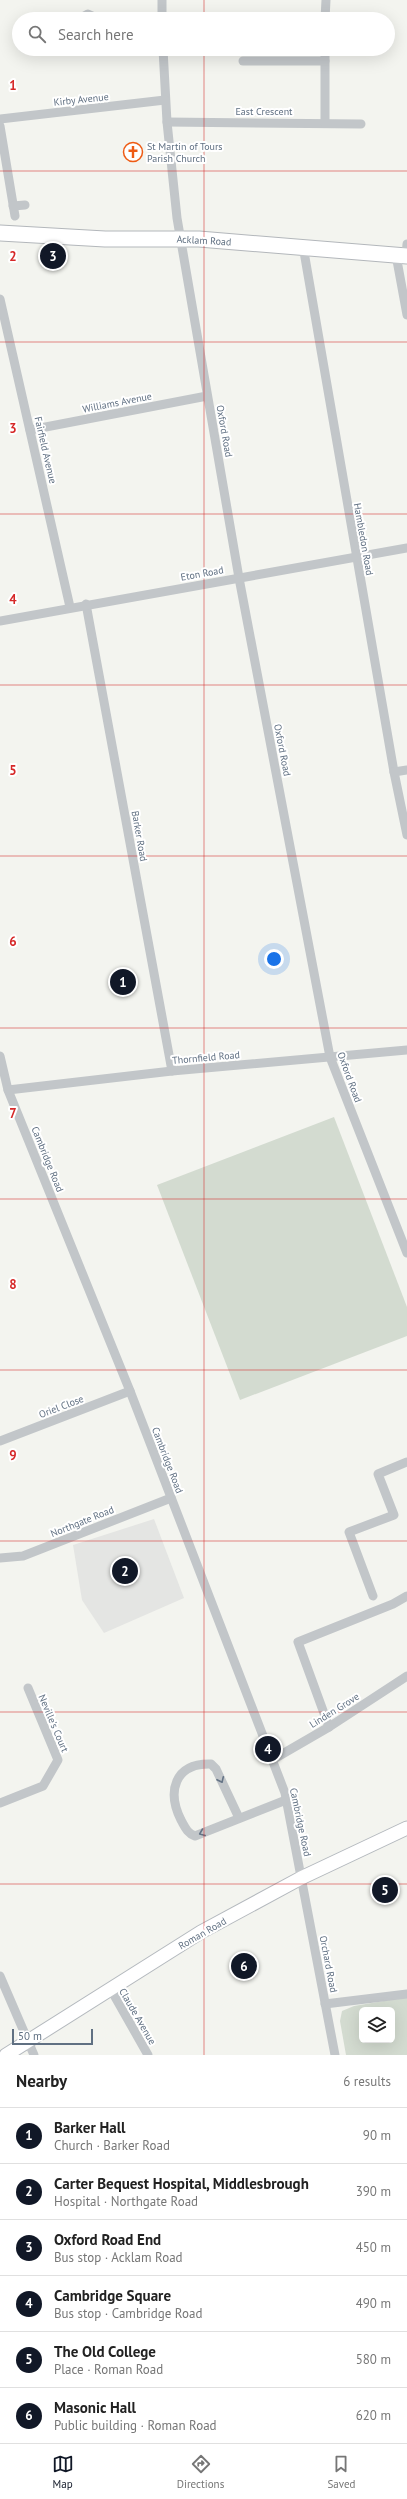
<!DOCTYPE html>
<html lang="en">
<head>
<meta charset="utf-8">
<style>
	:root { --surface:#fff; --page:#f2f2f2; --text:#222; --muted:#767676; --line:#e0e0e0; --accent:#111827 }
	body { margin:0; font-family:"PT Sans",sans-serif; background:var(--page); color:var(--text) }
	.controls { position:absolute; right:12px; bottom:12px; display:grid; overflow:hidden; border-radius:6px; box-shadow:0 4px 16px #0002 }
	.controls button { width:36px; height:36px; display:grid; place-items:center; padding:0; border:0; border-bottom:1px solid var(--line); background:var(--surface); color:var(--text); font:20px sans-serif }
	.scale { position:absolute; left:12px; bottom:10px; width:81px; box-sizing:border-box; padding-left:4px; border:2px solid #607082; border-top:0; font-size:11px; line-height:14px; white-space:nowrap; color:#607082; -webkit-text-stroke:3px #fff; paint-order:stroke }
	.you { position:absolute; left:274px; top:959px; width:14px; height:14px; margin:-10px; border:3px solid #fff; border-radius:50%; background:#1a73e8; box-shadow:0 0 0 6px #1a73e833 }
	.badge { display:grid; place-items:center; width:26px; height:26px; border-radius:50%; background:var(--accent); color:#fff; font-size:13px; font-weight:700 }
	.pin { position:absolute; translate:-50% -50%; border:2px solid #fff; box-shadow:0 1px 4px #0006 }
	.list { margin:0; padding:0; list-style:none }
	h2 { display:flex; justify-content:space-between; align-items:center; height:52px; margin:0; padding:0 16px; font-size:17px }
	h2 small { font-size:13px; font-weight:400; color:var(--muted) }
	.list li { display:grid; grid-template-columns:26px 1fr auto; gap:12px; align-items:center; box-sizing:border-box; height:56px; padding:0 16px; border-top:1px solid var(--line) }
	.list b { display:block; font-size:15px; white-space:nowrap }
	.list p { margin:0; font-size:13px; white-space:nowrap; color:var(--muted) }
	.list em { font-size:13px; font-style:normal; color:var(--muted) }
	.icon { flex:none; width:22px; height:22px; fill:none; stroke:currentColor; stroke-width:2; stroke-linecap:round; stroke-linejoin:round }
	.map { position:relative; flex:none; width:407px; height:2055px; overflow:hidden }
	.search { position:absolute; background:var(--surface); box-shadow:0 4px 16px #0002; left:12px; right:12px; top:12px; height:44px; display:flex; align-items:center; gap:10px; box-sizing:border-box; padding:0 14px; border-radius:22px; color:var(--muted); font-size:15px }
	.sheet { height:388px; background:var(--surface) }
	nav { display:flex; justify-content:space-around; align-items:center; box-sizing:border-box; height:56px; border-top:1px solid var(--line); background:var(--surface); font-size:11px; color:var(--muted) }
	nav a { display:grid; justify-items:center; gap:2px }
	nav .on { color:var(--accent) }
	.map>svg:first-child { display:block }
	.built { fill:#e4e5e3 }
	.green { fill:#d3dbd0; fill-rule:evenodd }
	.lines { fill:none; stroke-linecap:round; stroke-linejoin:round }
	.secondary-casing { stroke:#b4b9be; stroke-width:15 }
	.primary-casing { stroke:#b3b7bb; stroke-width:17 }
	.street { stroke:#c2c6c9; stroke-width:9 }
	.secondary { stroke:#fff; stroke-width:13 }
	.primary { stroke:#fff; stroke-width:15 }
	.oneway { stroke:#657486 }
	.grid { fill:none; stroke:#d62828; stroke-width:1; stroke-opacity:0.55 }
	.labels { text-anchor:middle; stroke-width:4; stroke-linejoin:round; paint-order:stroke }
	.street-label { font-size:10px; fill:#607082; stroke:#fff }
	.poi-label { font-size:10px; fill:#607082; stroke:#fff; text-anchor:start }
	.grid-label { font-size:13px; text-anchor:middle; font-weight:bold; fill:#d62828; stroke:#fff; stroke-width:4; stroke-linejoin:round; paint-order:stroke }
</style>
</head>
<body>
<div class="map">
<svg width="407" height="2055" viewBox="0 0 407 2055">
	<rect width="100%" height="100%" fill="#f3f4ef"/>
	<path class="built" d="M154,1519L184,1598L104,1633L82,1600L73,1545Z"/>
	<g class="green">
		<path d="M334,1117L407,1307V1336L240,1400L157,1185Z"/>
		<path d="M407,1997V2055H346L340,2021L342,2011L354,2006ZM362,2010H392V2040H362Z"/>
	</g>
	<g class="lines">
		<g class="secondary-casing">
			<path id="secondary" d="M6,2055L201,1932L301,1878L407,1828"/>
		</g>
		<g class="primary-casing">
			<path id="primary" d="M0,233L105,239H199L407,256"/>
		</g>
		<g class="street">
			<path d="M162,0V19"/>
			<path d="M79,19L88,14L99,19"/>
			<path d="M325,19L326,0"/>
			<path d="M163,49L167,122L177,218L239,578L330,1057L407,1253"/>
			<path d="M243,61H325"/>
			<path d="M0,119L165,100"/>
			<path d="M167,122L361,124"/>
			<path d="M325,123V49"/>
			<path d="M0,126L15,216"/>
			<path d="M13,206L25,205"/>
			<path d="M303,246L394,772L407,835"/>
			<path d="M396,255L407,315"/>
			<path d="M406,256L407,244"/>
			<path d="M0,299L70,607"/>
			<path d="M30,430L207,396"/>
			<path d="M86,604L172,1071"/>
			<path d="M0,621L407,548"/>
			<path d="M394,772L407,770"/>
			<path d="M0,1056L8,1090L130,1391L285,1793L335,2055"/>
			<path d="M8,1090L172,1071L407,1050"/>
			<path d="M0,1441L130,1391"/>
			<path d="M0,1558L23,1556L171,1498"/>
			<path d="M373,1596L349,1532L394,1515L378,1474L407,1462"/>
			<path d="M329,1727L298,1642L393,1604L407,1596"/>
			<path d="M272,1760L329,1727L407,1676"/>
			<path d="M0,1803L43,1786L58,1760L28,1688"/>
			<path d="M239,1818L216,1769L211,1764C174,1763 167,1792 181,1820C185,1827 187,1833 195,1836L286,1800"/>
			<path d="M0,1976L34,2055"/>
			<path d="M110,1988L148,2055"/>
			<path d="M325,2004L407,1994"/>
		</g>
		<use href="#secondary" class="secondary"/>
		<use href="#primary" class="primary"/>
	</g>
	<defs><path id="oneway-chevron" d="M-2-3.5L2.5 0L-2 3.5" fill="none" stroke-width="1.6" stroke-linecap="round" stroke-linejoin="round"/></defs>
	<g class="oneway">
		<use href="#oneway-chevron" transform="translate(221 1780) rotate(65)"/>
		<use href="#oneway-chevron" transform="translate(202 1833) rotate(158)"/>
	</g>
	<path class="grid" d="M204,0V19M204,49V2055M0,171H407M0,342H407M0,514H407M0,685H407M0,856H407M0,1028H407M0,1199H407M0,1370H407M0,1541H407M0,1712H407M0,1884H407"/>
	<defs>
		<g id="church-ring" transform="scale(1)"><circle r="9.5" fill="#fff" stroke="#ee5b14" stroke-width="1.5"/><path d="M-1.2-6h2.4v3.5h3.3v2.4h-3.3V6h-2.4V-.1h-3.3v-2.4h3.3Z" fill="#ee5b14"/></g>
	</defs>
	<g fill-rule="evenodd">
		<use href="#church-ring" x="133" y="152"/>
	</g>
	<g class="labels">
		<g class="street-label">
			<text transform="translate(81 99) rotate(-6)" y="4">Kirby Avenue</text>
			<text x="264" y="115">East Crescent</text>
			<text transform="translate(204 240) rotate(3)" y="4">Acklam Road</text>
			<text transform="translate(117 402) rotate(-11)" y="4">Williams Avenue</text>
			<text transform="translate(225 431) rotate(80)" y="4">Oxford Road</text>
			<text transform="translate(46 450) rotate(77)" y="4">Fairfield Avenue</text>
			<text transform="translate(364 539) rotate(80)" y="4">Hambledon Road</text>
			<text transform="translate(202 573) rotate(-10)" y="4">Eton Road</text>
			<text transform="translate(283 750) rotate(79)" y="4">Oxford Road</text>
			<text transform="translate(140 836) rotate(80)" y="4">Barker Road</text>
			<text transform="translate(206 1057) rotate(-5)" y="4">Thornfield Road</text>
			<text transform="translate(350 1077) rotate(70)" y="4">Oxford Road</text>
			<text transform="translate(48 1159) rotate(68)" y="4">Cambridge Road</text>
			<text transform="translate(61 1406) rotate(-21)" y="4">Oriel Close</text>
			<text transform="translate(168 1460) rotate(69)" y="4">Cambridge Road</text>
			<text transform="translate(82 1521) rotate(-22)" y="4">Northgate Road</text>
			<text transform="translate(334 1710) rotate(-32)" y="4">Linden Grove</text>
			<text transform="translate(54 1723) rotate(67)" y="4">Neville's Court</text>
			<text transform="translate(301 1822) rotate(78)" y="4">Cambridge Road</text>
			<text transform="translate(202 1933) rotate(-30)" y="4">Roman Road</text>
			<text transform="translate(329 1964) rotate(79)" y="4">Orchard Road</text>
			<text transform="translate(138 2016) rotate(60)" y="4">Claude Avenue</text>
		</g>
		<g class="poi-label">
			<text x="147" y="150">St Martin of Tours<tspan x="147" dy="12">Parish Church</tspan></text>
		</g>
	</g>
	<g class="grid-label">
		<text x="13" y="90">1</text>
		<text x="13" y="261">2</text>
		<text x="13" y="433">3</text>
		<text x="13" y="604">4</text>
		<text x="13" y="775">5</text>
		<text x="13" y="946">6</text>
		<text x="13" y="1118">7</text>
		<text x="13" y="1289">8</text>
		<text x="13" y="1460">9</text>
	</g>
</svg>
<div class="controls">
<button><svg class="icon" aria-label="layers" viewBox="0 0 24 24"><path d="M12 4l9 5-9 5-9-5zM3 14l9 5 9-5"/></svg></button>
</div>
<div class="scale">50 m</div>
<div class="you"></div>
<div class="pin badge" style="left:123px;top:982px">1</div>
<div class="pin badge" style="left:125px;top:1571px">2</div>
<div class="pin badge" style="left:53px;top:256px">3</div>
<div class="pin badge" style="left:268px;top:1749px">4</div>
<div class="pin badge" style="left:385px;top:1890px">5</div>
<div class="pin badge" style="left:244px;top:1966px">6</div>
<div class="search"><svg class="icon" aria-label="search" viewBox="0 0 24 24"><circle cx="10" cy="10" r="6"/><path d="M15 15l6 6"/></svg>Search here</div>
</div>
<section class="sheet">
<h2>Nearby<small>6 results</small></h2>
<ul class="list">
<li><span class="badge">1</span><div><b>Barker Hall</b><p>Church · Barker Road</p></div><em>90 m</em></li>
<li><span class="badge">2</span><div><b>Carter Bequest Hospital, Middlesbrough</b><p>Hospital · Northgate Road</p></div><em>390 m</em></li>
<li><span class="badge">3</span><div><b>Oxford Road End</b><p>Bus stop · Acklam Road</p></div><em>450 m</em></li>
<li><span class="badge">4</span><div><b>Cambridge Square</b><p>Bus stop · Cambridge Road</p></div><em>490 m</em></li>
<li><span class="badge">5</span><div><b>The Old College</b><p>Place · Roman Road</p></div><em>580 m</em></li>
<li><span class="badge">6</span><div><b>Masonic Hall</b><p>Public building · Roman Road</p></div><em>620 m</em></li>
</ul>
</section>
<nav>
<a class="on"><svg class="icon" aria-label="map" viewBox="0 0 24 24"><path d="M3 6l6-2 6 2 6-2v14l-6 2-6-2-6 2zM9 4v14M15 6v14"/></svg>Map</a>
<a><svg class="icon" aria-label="directions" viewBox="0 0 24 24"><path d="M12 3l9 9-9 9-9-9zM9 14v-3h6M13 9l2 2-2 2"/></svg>Directions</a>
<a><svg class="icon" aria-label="saved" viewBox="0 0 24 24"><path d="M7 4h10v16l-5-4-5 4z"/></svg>Saved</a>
</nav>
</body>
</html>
